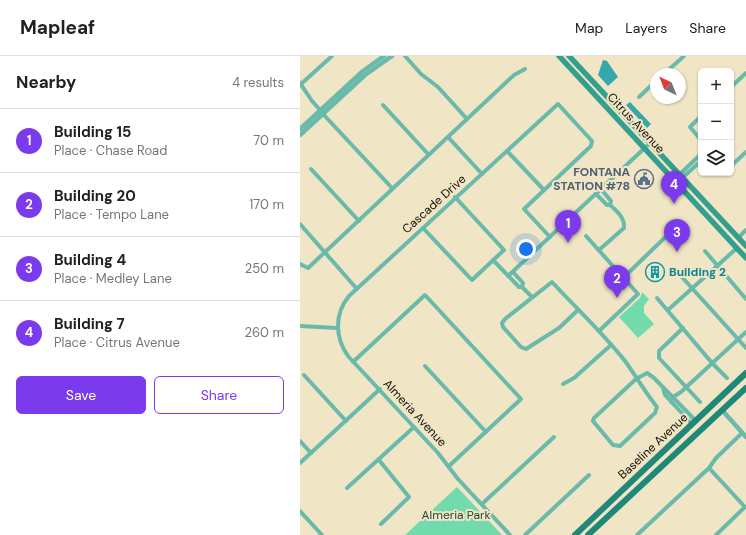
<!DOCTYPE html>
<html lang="en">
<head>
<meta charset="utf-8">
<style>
	:root { --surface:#fff; --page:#f2f2f2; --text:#202124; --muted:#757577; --line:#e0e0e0; --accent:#7c3aed }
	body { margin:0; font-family:"DM Sans",sans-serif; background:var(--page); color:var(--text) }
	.controls { position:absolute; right:12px; top:12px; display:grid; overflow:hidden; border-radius:6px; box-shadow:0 1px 3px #0004 }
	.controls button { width:36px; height:36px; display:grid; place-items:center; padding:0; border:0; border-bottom:1px solid var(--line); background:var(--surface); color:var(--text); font:20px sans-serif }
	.compass { position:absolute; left:350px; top:12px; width:36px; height:36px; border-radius:50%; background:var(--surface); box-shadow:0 1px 3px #0004; rotate:317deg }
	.you { position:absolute; left:226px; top:193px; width:14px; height:14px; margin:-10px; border:3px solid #fff; border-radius:50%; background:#1a73e8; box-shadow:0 0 0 6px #1a73e833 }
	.badge { display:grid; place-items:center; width:26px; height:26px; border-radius:50%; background:var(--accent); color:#fff; font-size:13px; font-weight:700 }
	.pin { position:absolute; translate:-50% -33px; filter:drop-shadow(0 1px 2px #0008) }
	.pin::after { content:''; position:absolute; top:21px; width:14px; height:12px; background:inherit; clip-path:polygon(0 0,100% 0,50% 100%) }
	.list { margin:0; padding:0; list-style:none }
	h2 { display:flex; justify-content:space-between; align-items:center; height:52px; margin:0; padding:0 16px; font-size:17px }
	h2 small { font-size:13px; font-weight:400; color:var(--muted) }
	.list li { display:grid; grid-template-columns:26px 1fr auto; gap:12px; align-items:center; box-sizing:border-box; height:64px; padding:0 16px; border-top:1px solid var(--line) }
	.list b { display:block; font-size:15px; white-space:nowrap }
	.list p { margin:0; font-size:13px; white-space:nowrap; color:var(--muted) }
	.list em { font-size:13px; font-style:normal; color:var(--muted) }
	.actions { display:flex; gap:8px; padding:12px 16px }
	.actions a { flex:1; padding:9px 0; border:1px solid var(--accent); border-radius:6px; text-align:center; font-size:14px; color:var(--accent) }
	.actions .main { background:var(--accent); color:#fff }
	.icon { flex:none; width:22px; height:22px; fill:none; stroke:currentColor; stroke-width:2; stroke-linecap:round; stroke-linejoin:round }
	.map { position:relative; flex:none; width:446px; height:479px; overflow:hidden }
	header { display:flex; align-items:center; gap:24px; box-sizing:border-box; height:56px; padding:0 20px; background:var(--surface); border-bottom:1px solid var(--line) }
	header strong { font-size:19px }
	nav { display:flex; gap:22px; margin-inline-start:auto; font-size:14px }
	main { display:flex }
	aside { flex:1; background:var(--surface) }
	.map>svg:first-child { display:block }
	.green { fill:#72dbae }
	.water { fill:#36a7aa }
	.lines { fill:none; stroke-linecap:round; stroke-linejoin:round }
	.minor { stroke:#6abaac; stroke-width:4 }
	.tertiary { stroke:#6abaac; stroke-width:4.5 }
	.secondary { stroke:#339f8f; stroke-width:5.5 }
	.primary { stroke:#208879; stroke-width:6 }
	.labels { text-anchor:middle; stroke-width:4; stroke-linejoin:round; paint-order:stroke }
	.street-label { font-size:12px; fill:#141006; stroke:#f0e5c5 }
	.service-label { font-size:12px; font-weight:bold; fill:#4e5e75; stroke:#f0e5c5; text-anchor:end }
	.culture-label { font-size:12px; font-weight:bold; fill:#0d838f; stroke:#f0e5c5; text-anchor:start }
	.park-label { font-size:12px; fill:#1b4a37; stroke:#f0e5c5 }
</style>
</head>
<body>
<header>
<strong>Mapleaf</strong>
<nav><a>Map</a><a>Layers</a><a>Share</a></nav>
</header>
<main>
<aside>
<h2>Nearby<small>4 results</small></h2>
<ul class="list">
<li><span class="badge">1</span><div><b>Building 15</b><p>Place · Chase Road</p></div><em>70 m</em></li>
<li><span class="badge">2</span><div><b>Building 20</b><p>Place · Tempo Lane</p></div><em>170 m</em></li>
<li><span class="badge">3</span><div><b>Building 4</b><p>Place · Medley Lane</p></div><em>250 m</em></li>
<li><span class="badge">4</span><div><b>Building 7</b><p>Place · Citrus Avenue</p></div><em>260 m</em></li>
</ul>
<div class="actions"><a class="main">Save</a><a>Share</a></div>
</aside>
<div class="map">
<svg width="446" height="479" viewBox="0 0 446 479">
	<rect width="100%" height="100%" fill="#f0e5c5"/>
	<g class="green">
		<path d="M342,236L349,243L344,250V257L354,268L338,282L319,261L340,242Z"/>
		<path d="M157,431L202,479H105Z"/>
	</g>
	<g class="water">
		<path d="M303,4L307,5L318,21L308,30L298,19Z"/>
		<path d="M330,46L351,68L347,72L326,49Z"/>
	</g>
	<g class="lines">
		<g class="minor">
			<path d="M105,0L121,18L138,31L167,63"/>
			<path d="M364,18L384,0"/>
			<path d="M0,27L12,45L20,54"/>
			<path d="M1,28L32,0"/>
			<path d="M431,31L446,17"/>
			<path d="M339,41L356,25"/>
			<path d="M83,49L128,98"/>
			<path d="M23,58L92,132"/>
			<path d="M401,60L390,71L401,84"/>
			<path d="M148,81L182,118"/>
			<path d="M207,95L244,134"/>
			<path d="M431,110L446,96"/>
			<path d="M11,113L59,165"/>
			<path d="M379,119L401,98"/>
			<path d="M382,122L401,105"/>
			<path d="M301,133L311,145L310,149"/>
			<path d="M296,138L307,149H310"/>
			<path d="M0,168L57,233"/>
			<path d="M123,172L172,224L204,194L155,141"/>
			<path d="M286,180L338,238L299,275"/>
			<path d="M438,182L446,174"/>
			<path d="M299,194L324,172C325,162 317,155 310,149"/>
			<path d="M405,195L446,243"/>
			<path d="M193,204L219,231H222"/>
			<path d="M0,208L8,212L214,19L225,13"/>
			<path d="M213,216L223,227L222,231L232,241"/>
			<path d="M208,220L350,87"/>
			<path d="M381,220L446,292"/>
			<path d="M324,221L380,167"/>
			<path d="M357,242L412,307L427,322"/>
			<path d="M278,254L259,272L226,293L221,291L203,271L202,267L205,263L252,226C276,252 303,277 325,305C336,320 345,336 357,351L355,357L320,390L313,389L293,365L294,362L336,323L347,317L354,322L396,365"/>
			<path d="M368,254L437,192"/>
			<path d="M0,270L37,272"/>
			<path d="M383,272L359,295V302L400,346"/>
			<path d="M53,306L125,239L221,343L149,410"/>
			<path d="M125,310L186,376"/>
			<path d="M4,319L46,365"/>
			<path d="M263,328L274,322L311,289"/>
			<path d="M363,332L365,339L392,368"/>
			<path d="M371,346L373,341L381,336L446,276"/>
			<path d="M0,385L11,397"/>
			<path d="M79,404L109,441L81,468"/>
			<path d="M0,407L80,333"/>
			<path d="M409,412L445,451L416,479"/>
			<path d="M47,432L114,371"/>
			<path d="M182,448L254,381"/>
			<path d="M0,455L22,479"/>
			<path d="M210,479L158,423L138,397L48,300C35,282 34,258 49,240L258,48L292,85L291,90L224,153L250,181"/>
			<path d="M225,479L289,419"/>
			<path d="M337,479L409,412L416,402L442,377"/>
		</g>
		<g class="tertiary">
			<path d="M0,73L63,15L84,0"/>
			<path d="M0,79L65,19L92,0"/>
			<path d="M422,354L446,381"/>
		</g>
		<g class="secondary">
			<path d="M259,0L446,202"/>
			<path d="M269,0L446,190"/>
		</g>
		<g class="primary">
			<path d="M275,479L446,317"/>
			<path d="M288,479L446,332"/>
		</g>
	</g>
	<defs>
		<g id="civic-ring" transform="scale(1)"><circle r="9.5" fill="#f0e5c5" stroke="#5c6f8a" stroke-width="1.5"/><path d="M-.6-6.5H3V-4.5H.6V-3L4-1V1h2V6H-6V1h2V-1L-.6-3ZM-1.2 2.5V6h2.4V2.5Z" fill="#5c6f8a"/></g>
		<g id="building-ring" transform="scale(1)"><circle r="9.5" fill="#f0e5c5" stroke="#0f9aa8" stroke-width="1.5"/><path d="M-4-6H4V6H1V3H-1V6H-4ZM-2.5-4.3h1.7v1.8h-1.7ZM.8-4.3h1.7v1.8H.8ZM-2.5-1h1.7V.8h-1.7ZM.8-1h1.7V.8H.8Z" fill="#0f9aa8"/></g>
	</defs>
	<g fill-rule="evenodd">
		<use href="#civic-ring" x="344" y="123"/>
		<use href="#building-ring" x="355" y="216"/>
	</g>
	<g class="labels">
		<g class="street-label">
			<text transform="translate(336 67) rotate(47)" y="4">Citrus Avenue</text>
			<text transform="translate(134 148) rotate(-42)" y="4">Cascade Drive</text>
			<text transform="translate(115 357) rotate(47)" y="4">Almeria Avenue</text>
			<text transform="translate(353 390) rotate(-43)" y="4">Baseline Avenue</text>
		</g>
		<g class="service-label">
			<text x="330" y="120">FONTANA<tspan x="330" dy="14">STATION #78</tspan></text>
		</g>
		<g class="culture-label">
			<text x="369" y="220">Building 2</text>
		</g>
		<g class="park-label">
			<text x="156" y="463">Almeria Park</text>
		</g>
	</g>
</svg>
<div class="controls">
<button>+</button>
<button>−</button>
<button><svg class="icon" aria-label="layers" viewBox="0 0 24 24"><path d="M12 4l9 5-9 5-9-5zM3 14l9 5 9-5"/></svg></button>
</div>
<svg class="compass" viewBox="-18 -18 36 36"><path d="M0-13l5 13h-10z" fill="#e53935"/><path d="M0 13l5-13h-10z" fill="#757577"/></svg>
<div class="you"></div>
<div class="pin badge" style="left:268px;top:187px">1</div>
<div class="pin badge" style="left:317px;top:242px">2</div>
<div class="pin badge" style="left:377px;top:196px">3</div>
<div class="pin badge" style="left:374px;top:148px">4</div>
</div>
</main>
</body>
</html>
